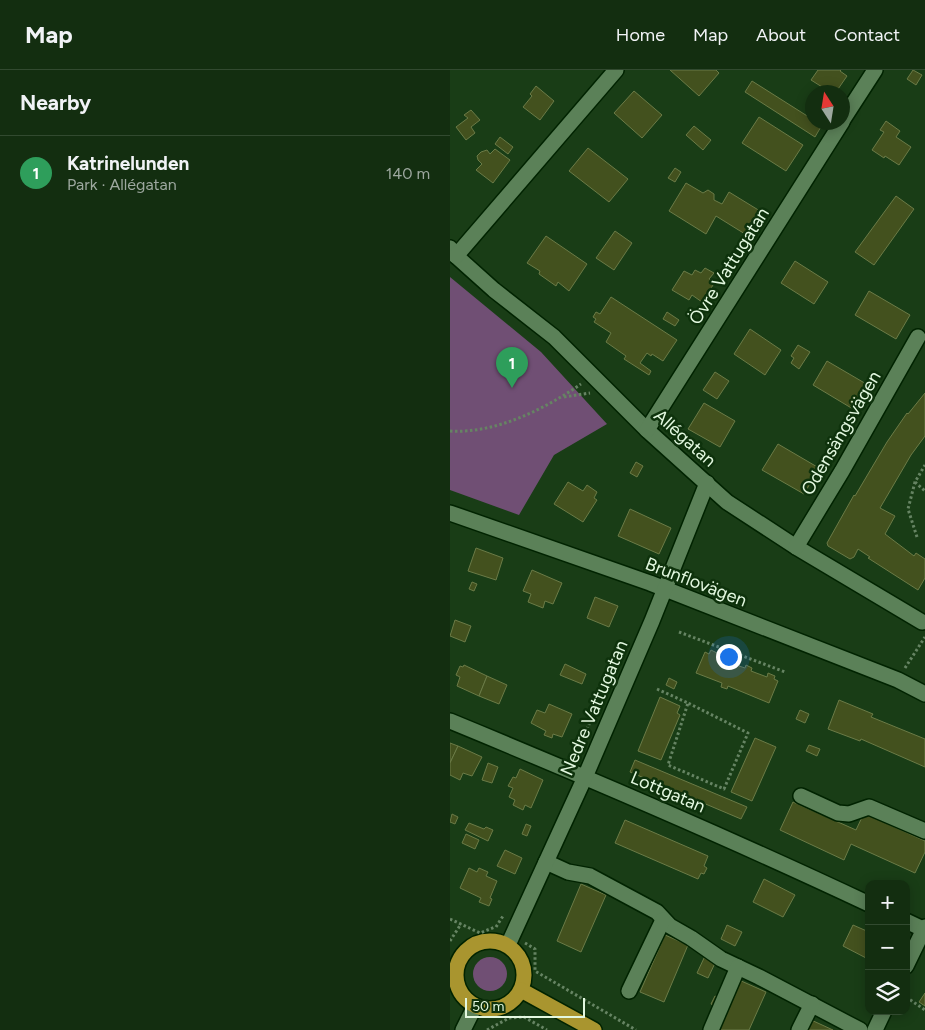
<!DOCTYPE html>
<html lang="en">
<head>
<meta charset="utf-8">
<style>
	:root { --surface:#132e10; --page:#203a1e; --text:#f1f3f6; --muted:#9da89f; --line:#324a30; --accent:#d6ab8b }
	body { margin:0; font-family:Figtree,sans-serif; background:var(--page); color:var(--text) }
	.controls { position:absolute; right:15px; bottom:15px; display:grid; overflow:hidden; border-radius:10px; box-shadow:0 2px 12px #0003 }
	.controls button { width:45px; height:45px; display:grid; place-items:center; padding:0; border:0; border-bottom:1px solid var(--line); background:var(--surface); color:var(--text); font:25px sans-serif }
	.compass { position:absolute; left:355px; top:15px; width:45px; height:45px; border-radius:50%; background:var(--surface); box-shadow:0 2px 12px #0003; rotate:348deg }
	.scale { position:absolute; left:15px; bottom:12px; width:120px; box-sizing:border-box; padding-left:5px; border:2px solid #e3f8e0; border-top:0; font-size:14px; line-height:18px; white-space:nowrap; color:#e3f8e0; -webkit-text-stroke:4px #0e320c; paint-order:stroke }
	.you { position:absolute; left:278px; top:586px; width:18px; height:18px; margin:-12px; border:4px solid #fff; border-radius:50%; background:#1a73e8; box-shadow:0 0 0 8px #1a73e833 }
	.badge { display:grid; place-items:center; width:32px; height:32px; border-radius:50%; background:var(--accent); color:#fff; font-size:16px; font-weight:700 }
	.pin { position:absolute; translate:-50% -41px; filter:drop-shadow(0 1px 2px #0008) }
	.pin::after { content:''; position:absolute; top:26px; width:18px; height:15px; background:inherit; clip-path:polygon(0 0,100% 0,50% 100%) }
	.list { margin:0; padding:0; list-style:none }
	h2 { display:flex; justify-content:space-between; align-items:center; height:65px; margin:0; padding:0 20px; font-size:21px }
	h2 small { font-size:16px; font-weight:400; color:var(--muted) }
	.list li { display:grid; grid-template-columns:32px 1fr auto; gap:15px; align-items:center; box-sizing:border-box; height:75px; padding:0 20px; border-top:1px solid var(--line) }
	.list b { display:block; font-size:19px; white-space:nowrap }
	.list p { margin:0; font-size:16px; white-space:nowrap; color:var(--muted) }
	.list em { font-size:16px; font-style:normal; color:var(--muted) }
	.icon { flex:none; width:28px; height:28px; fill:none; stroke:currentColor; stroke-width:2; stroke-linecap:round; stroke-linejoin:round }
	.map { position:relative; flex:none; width:475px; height:960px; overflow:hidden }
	header { display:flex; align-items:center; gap:30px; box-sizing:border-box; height:70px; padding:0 25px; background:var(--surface); border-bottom:1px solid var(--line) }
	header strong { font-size:24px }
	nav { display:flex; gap:28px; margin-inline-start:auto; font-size:18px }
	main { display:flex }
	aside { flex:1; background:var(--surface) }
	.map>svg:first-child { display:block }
	.green { fill:#704f74 }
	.building { fill:#43511e; stroke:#6b7b47 }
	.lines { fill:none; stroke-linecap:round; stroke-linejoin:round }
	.minor-casing { stroke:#002300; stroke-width:18 }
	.major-casing { stroke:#002300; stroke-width:18 }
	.path { stroke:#668463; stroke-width:3; stroke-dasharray:2.5 2.5; stroke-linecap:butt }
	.minor { stroke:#5b8158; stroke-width:15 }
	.major { stroke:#a9952f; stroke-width:15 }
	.labels { text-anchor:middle; stroke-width:5; stroke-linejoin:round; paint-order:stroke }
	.street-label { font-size:18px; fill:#e3f8e0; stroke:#0e320c }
</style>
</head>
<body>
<header>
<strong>Map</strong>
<nav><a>Home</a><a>Map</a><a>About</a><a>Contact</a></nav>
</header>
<main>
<aside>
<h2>Nearby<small></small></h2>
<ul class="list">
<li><span class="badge" style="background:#2e9e5b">1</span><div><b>Katrinelunden</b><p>Park · Allégatan</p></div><em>140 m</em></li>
</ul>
</aside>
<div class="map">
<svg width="475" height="960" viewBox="0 0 475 960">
	<rect width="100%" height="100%" fill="#193d16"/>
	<g class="green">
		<path d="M0,207L91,282L157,354L104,385L69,445L0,420Z"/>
		<circle cx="40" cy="904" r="17"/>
	</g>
	<g class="building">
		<path d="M220,0H266L269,3L249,26Z"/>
		<path d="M368,0H391L390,1L397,6L386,22H380L361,10Z"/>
		<path d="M463,0L472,5L466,15L457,9Z"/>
		<path d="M302,11L362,49V52H368L372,55L365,67L295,22Z"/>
		<path d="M86,16L104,31L90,50L73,37L82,26L80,24Z"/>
		<path d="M184,21L212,45L192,68L164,43Z"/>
		<path d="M21,40L30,50L21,57L25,63L16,70L6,57L18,48L14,45Z"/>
		<path d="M309,47L353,75L336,101L292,73Z"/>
		<path d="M436,51L450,61L446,67L461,77L449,95L435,86L434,88L422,80L434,62L430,60Z"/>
		<path d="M244,56L261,70L253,80L236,65Z"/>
		<path d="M50,67L63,77L58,84L45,74Z"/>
		<path d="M138,78L178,109L159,132L119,101Z"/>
		<path d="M45,79L60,90L43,113L26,100L32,94L28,90L27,86L31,82L37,80L40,84Z"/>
		<path d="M225,98L231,102L225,112L218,108Z"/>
		<path d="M236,113L253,123L258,120L264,124V130L272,134L279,122L310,141L295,164L266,146L256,164L219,141Z"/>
		<path d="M446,126L464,139L424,195L405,182Z"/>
		<path d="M165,161L182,173L164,200L146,188Z"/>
		<path d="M96,166L137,194L119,221L108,212L106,216L89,204L90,201L77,193Z"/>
		<path d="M345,191L378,212L364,234L331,213Z"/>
		<path d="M255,198L264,203L259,209L265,212L252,232L242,225L239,230L222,220L234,201L242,205L245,200L251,203Z"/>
		<path d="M419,221L460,245L446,269L405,245Z"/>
		<path d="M161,227L227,270L213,291L202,284L201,286L197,283L190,293L201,301L199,305L174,289L176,286L156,272L161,263L144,252L146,249L143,247L146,242L150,244Z"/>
		<path d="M217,242L229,250L225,256L213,249Z"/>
		<path d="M300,259L331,280L315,305L284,284Z"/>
		<path d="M348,275L360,282L349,299L341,293L344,288L341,286Z"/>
		<path d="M377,291L418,315L403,339L363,315Z"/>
		<path d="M265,302L279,311L267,329L253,320Z"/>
		<path d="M475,323V366L461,385L430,438L445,446L435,464L464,486L466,483L475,489V508L468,520L418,488L420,487L408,479L404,487L400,489L378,476L377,473L404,425L405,426L437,372L457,343L458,344Z"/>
		<path d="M254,333L285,351L270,377L238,359Z"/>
		<path d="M328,374L369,398L354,424L312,400Z"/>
		<path d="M186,392L193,396L187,407L180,403Z"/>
		<path d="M118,412L133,421L137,415L147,422L144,428L147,430L133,452L104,434Z"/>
		<path d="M180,439L221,458L209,484L168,466Z"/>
		<path d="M26,478L53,488L46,510L18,501Z"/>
		<path d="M82,500L112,513L103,534L95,531L93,538L78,532L81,524L73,521Z"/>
		<path d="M22,512L27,514L24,521L19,519Z"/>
		<path d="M145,527L168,536L159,557L137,548Z"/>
		<path d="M5,550L21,556L15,572L0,566Z"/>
		<path d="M261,580L269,584L268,587L282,593L283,590L287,591L290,593L289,596L295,598L296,595L302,598L301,601L317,607L318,603L325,606L324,609L328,611L319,633L278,616L277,619L271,617L272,613L246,603L255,582L259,584Z"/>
		<path d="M115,594L136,604L132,614L110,605Z"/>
		<path d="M14,595L37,606L29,626L7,616L10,607L6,605L10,596L13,597Z"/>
		<path d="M37,606L57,615L49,634L29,626Z"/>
		<path d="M219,608L227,612L224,619L216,615Z"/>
		<path d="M210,627L230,636L227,643L230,645L211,690L188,681Z"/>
		<path d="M389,630L423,644L421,647L475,669V697L411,669L410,671L378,659Z"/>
		<path d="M99,634L122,644L112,667L103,664L102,668L94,665L96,661L81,653L87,640L95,643Z"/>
		<path d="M350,640L359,644L355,653L346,649Z"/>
		<path d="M305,668L326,677L302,731L281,722Z"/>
		<path d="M0,673L8,676L0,693Z"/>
		<path d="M359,675L370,679L367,686L356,681Z"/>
		<path d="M8,676L32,687L22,706L13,703L10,710L0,705V693Z"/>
		<path d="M185,690L297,737L291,749L180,702Z"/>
		<path d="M38,693L48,697L42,713L32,710Z"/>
		<path d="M70,699L93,710L81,738L75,735L73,740L63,735L65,730L59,727L63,718L58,716L63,707L66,708Z"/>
		<path d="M343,732L406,760L414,743L475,771V782L465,803L401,774L394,790L330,760Z"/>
		<path d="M2,744L8,747L5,754L0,752Z"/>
		<path d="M175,750L258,786L254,796L257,798L254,804L251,803L248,809L165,773Z"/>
		<path d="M19,753L34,759L36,757L43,760L38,771L15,760Z"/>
		<path d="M76,754L81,756L77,766L72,764Z"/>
		<path d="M16,764L29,770L25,779L12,773Z"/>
		<path d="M55,780L72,788L65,804L47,796Z"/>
		<path d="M19,798L27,802L29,798L38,802L36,806L47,811L40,828L42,829L39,836L29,832L31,828L10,818Z"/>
		<path d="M314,809L345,825L333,847L303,832Z"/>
		<path d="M131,814L156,825L131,882L107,871Z"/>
		<path d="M277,855L292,862L285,876L271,869Z"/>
		<path d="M403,855L419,862L418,889L393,876Z"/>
		<path d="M215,865L238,875L214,932L190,922Z"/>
		<path d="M255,886L266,891L258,908L247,903Z"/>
		<path d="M289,910L316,922L299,960H265Z"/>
		<path d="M475,923V936L469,932Z"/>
		<path d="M265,926L271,929L267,937L261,934Z"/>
		<path d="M359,949L383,960H354Z"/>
	</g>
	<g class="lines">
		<g class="minor-casing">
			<g id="minor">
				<path d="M392,51L425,0"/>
				<path d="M0,178L6,186L44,220L104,267L197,360L277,432L346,477L472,552"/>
				<path d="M6,186L166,0"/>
				<path d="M197,360L392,52"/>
				<path d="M0,443L200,513L448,610L475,624"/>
				<path d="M346,477L392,401L468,267"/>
				<path d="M0,651C141,709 281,769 419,834"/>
				<path d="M351,726L388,743L399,744L419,737L475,761"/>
				<path d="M96,792L118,802L140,806L207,842L220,856L241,868L271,889L309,907L410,960"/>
				<path d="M456,851L475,860"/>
				<path d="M58,875L135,707L202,551L257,413"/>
				<path d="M456,896L475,857"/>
				<path d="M179,921L213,850"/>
				<path d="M13,960L25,936"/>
				<path d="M261,960L288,897"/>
				<path d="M349,960L362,934"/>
				<path d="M425,960L434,941"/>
			</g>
		</g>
		<g class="major-casing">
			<g id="major">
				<circle cx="40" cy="905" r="34"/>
				<path d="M71,920L144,960"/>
			</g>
		</g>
		<g class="path">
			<path d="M114,327L140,323"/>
			<path d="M0,361C45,364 95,339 131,314"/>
			<path d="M465,412L475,421"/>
			<path d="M467,467L458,439L465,412L475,395"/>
			<path d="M229,562L335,602"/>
			<path d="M455,598L475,567"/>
			<path d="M207,619L238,633L218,695L274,719L298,663L238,633"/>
			<path d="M125,687L143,645"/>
			<path d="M0,849L30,863L45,857"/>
			<path d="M46,857L53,846"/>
			<path d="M0,871L11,854"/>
			<path d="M75,873L85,879V901L186,960"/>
			<path d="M456,927L475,940"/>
			<path d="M37,960L59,948L74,947L97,960"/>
		</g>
		<use href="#minor" class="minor"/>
		<use href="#major" class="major"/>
	</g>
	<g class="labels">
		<g class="street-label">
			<text transform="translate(279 196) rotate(-58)" y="6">Övre Vattugatan</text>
			<text transform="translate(391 363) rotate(-60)" y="6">Odensängsvägen</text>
			<text transform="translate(235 368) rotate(42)" y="6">Allégatan</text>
			<text transform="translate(246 512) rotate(21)" y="6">Brunflovägen</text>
			<text transform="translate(144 638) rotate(-67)" y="6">Nedre Vattugatan</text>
			<text transform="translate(218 722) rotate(23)" y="6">Lottgatan</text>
		</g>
	</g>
</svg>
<div class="controls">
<button>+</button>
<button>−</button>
<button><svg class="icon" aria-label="layers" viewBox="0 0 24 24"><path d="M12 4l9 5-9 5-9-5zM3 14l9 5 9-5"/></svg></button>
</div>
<svg class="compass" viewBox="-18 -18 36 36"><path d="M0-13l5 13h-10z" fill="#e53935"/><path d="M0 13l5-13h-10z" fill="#9da89f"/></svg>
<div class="scale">50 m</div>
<div class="you"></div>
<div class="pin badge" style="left:62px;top:318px;background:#2e9e5b">1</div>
</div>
</main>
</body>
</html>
